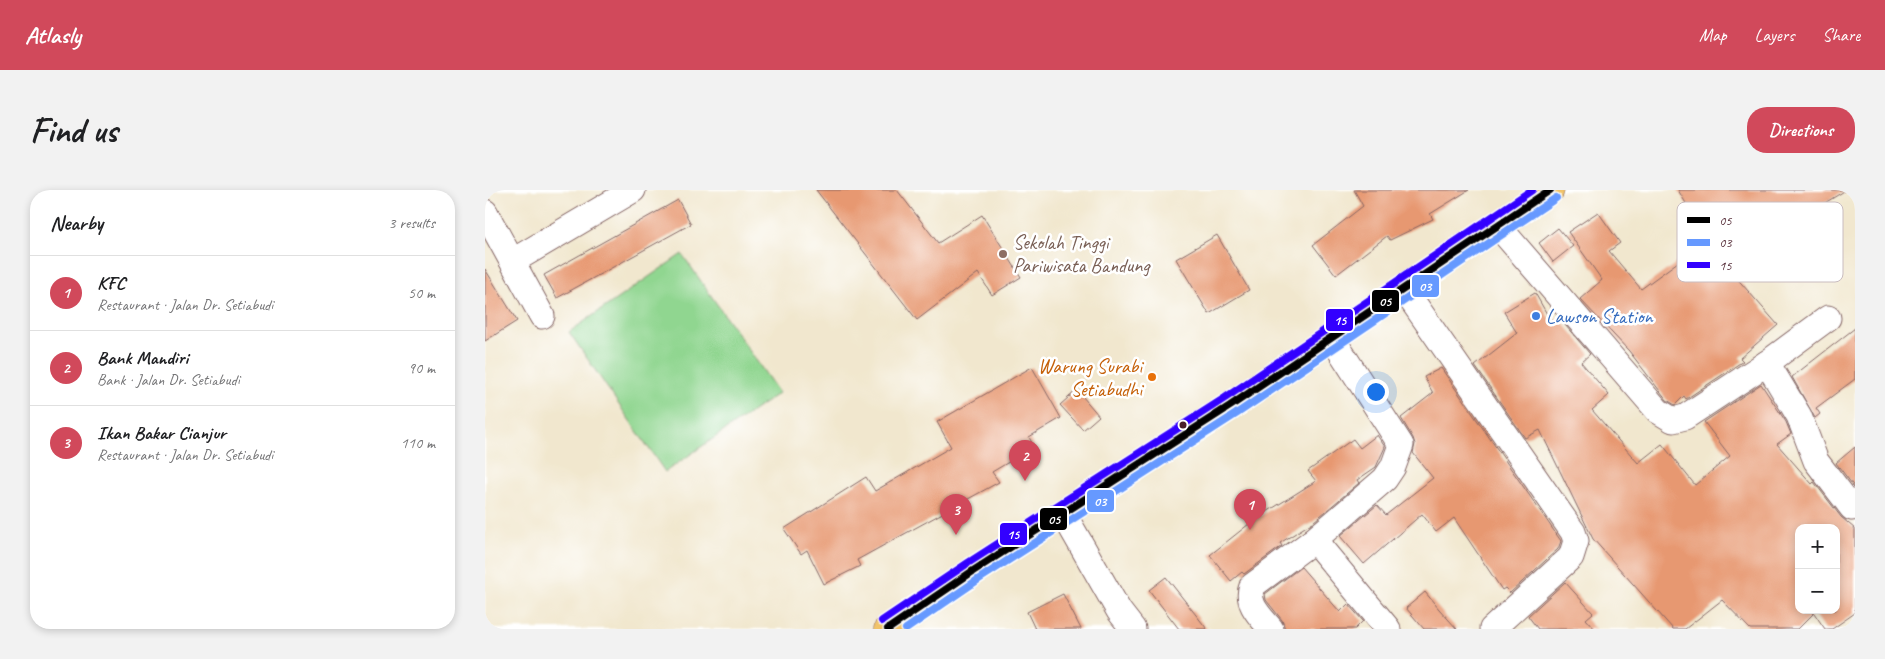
<!DOCTYPE html>
<html lang="en">
<head>
<meta charset="utf-8">
<style>
	:root { --surface:#fff; --page:#f2f2f2; --text:#202124; --muted:#757577; --line:#e0e0e0; --accent:#d1495b }
	body { margin:0; font-family:Caveat,sans-serif; background:var(--page); color:var(--text) }
	.controls { position:absolute; right:15px; bottom:15px; display:grid; overflow:hidden; border-radius:10px; box-shadow:0 2px 8px #0003 }
	.controls button { width:45px; height:45px; display:grid; place-items:center; padding:0; border:0; border-bottom:1px solid var(--line); background:var(--surface); color:var(--text); font:25px sans-serif }
	.you { position:absolute; left:890px; top:201px; width:18px; height:18px; margin:-12px; border:4px solid #fff; border-radius:50%; background:#1a73e8; box-shadow:0 0 0 8px #1a73e833 }
	.badge { display:grid; place-items:center; width:32px; height:32px; border-radius:50%; background:var(--accent); color:#fff; font-size:16px; font-weight:700 }
	.pin { position:absolute; translate:-50% -41px; filter:drop-shadow(0 1px 2px #0008) }
	.pin::after { content:''; position:absolute; top:26px; width:18px; height:15px; background:inherit; clip-path:polygon(0 0,100% 0,50% 100%) }
	.list { margin:0; padding:0; list-style:none }
	h2 { display:flex; justify-content:space-between; align-items:center; height:65px; margin:0; padding:0 20px; font-size:21px }
	h2 small { font-size:16px; font-weight:400; color:var(--muted) }
	.list li { display:grid; grid-template-columns:32px 1fr auto; gap:15px; align-items:center; box-sizing:border-box; height:75px; padding:0 20px; border-top:1px solid var(--line) }
	.list b { display:block; font-size:19px; white-space:nowrap }
	.list p { margin:0; font-size:16px; white-space:nowrap; color:var(--muted) }
	.list em { font-size:16px; font-style:normal; color:var(--muted) }
	.map { position:relative; flex:none; width:1370px; height:439px; overflow:hidden; border-radius:20px }
	header { display:flex; align-items:center; gap:30px; box-sizing:border-box; height:70px; padding:0 25px; background:var(--accent); color:#fff }
	header strong { font-size:24px }
	nav { display:flex; gap:28px; margin-inline-start:auto; font-size:18px }
	.intro { display:flex; align-items:center; justify-content:space-between; box-sizing:border-box; height:120px; padding:0 30px }
	h1 { margin:0; font-size:35px }
	.button { padding:12px 22px; border-radius:20px; background:var(--accent); color:#fff; font-size:18px; font-weight:700 }
	main { display:flex; gap:30px; padding:0 30px }
	aside { flex:1; background:var(--surface); border-radius:20px; box-shadow:0 2px 8px #0003 }
	.map>svg:first-child { display:block }
	.green { fill:#90d690; stroke:#6d7a5e }
	.building { fill:#e79871; fill-rule:evenodd }
	.lines { fill:none; stroke-linecap:round; stroke-linejoin:round }
	.street-casing { stroke:#846564; stroke-width:27 }
	.primary-casing { stroke:#846564; stroke-width:29 }
	.street { stroke:#fff; stroke-width:25 }
	.primary { stroke:#f1c369; stroke-width:28 }
	.bus-1-casing { stroke:#fff; stroke-width:11 }
	.bus-2-casing { stroke:#fff; stroke-width:11 }
	.bus-3-casing { stroke:#fff; stroke-width:11 }
	.bus-1 { stroke:#000; stroke-width:8 }
	.bus-2 { stroke:#69f; stroke-width:8 }
	.bus-3 { stroke:#30f; stroke-width:8 }
	.education-dot { fill:#8d6e63; stroke:#fff; stroke-width:2 }
	.shop-dot { fill:#3f7fe0; stroke:#fff; stroke-width:2 }
	.food-dot { fill:#e8710a; stroke:#fff; stroke-width:2 }
	.bus-dot { fill:#4a1f2b; stroke:#fff; stroke-width:2 }
	.labels { text-anchor:middle; stroke-width:5; stroke-linejoin:round; paint-order:stroke }
	.education-label { font-size:20px; fill:#785e54; stroke:#fff; text-anchor:start }
	.shop-label { font-size:20px; fill:#366cbe; stroke:#fff; text-anchor:start }
	.food-label { font-size:20px; fill:#c56008; stroke:#fff; text-anchor:end }
	.key { fill:#fff; stroke:#c9bcbf; stroke-width:1 }
	.key-label { font-size:14px; fill:#4a1f2b }
	.line-badge { stroke:#fff; stroke-width:2 }
	.badge-label { font-size:14px; text-anchor:middle; font-weight:bold; fill:#fff }
</style>
</head>
<body>
<header>
<strong>Atlasly</strong>
<nav><a>Map</a><a>Layers</a><a>Share</a></nav>
</header>
<div class="intro"><h1>Find us</h1><a class="button">Directions</a></div>
<main>
<aside>
<h2>Nearby<small>3 results</small></h2>
<ul class="list">
<li><span class="badge">1</span><div><b>KFC</b><p>Restaurant · Jalan Dr. Setiabudi</p></div><em>50 m</em></li>
<li><span class="badge">2</span><div><b>Bank Mandiri</b><p>Bank · Jalan Dr. Setiabudi</p></div><em>90 m</em></li>
<li><span class="badge">3</span><div><b>Ikan Bakar Cianjur</b><p>Restaurant · Jalan Dr. Setiabudi</p></div><em>110 m</em></li>
</ul>
</aside>
<div class="map">
<svg width="1370" height="439" viewBox="0 0 1370 439">
	<rect width="100%" height="100%" fill="#fff"/>
	<filter id="ink" filterUnits="userSpaceOnUse"><feTurbulence type="fractalNoise" baseFrequency=".02" numOctaves="2"/><feDisplacementMap in="SourceGraphic" scale="10" xChannelSelector="R" yChannelSelector="G"/><feConvolveMatrix kernelMatrix="1 2 1 2 8 2 1 2 1" color-interpolation-filters="sRGB"/></filter>
	<filter id="wash" filterUnits="userSpaceOnUse"><feTurbulence type="fractalNoise" baseFrequency=".0096" numOctaves="4" result="noise"/><feDisplacementMap in="SourceGraphic" scale="20" xChannelSelector="R" yChannelSelector="G"/><feGaussianBlur stdDeviation="1.12" result="paint"/><feColorMatrix in="noise" values="0 0 0 0 0 0 0 0 0 0 0 0 0 0 0 0 0 1.4 0 .05"/><feComposite in="paint" operator="in"/></filter>
	<g filter="url(#wash)">
		<rect width="100%" height="100%" fill="#f1e7ce"/>
		<path class="green" d="M197,64L294,203L180,282L84,142Z"/>
		<g id="blocks">
			<g class="building">
				<path d="M331,0H412L453,53L497,25L536,87L507,105L493,83L432,130Z"/>
				<path d="M869,0H984L945,24L948,29L905,50L902,46L851,85L828,55L878,16Z"/>
				<path d="M1193,0H1361L1307,33L1313,42L1249,85L1293,135L1255,168L1258,171L1201,209L1199,206L1190,215L1182,210L1144,161L1095,109L1117,90L1083,42L1113,22L1135,53L1124,61L1156,99L1223,50Z"/>
				<path d="M193,10L206,34L72,108L59,85Z"/>
				<path d="M1073,38L1088,56L1068,72L1054,53Z"/>
				<path d="M732,45L764,100L724,124L691,69Z"/>
				<path d="M0,79L32,131L0,151Z"/>
				<path d="M1050,103L1067,133L1074,128L1105,164L1096,172L1124,205L1107,220L1153,273L1177,254L1210,295L1245,266L1219,232L1276,194L1301,232L1306,244L1292,254L1327,294L1329,292L1356,327L1370,339V423L1347,439H1340L1329,423L1313,439H1265L1237,410L1200,439H1188L1108,349L1055,240L1040,248L990,176L1032,143L1019,122ZM1314,338H1351V420H1314Z"/>
				<path d="M1370,138V189L1331,218L1335,224L1330,228L1307,187Z"/>
				<path d="M547,177L576,228L544,247L549,257L507,282L514,292L372,370L375,376L339,394L322,360L316,364L299,339L381,287L390,301L466,257L452,232Z"/>
				<path d="M956,178L1076,351L1073,359L1025,403L1020,398L1017,400L969,328L951,342L937,324L879,374L855,346L892,315L901,325L948,288L928,263L930,254L928,248L916,228L948,203L939,187Z"/>
				<path d="M592,200L614,226L598,240L575,215Z"/>
				<path d="M892,245L900,257L891,277L872,290L874,293L828,332L795,353L797,356L759,384L757,382L746,391L725,365L769,330L831,291L823,281L868,249L875,258Z"/>
				<path d="M1370,257V298L1351,273Z"/>
				<path d="M816,377L855,422L863,414L878,431L870,439H800L797,430L781,410L780,404Z"/>
				<path d="M681,387L722,439H694L664,400Z"/>
				<path d="M1080,392L1108,423L1101,429L1110,439H1053L1043,426Z"/>
				<path d="M940,402L954,419L972,439H939L921,418Z"/>
				<path d="M578,404L596,439H550L542,422Z"/>
			</g>
		</g>
	</g>
	<g filter="url(#ink)">
		<use href="#blocks" fill-opacity="0" stroke="#846564" stroke-width="1"/>
		<g class="lines">
			<g class="street-casing">
				<g id="street">
					<path d="M0,22L57,126"/>
					<path d="M1013,36L1173,221L1188,230L1200,227L1282,173L1343,128"/>
					<path d="M28,71L148,0"/>
					<path d="M919,99L1088,342L1091,351L1086,367L1007,439"/>
					<path d="M1282,173L1314,226L1331,271L1367,318"/>
					<path d="M578,323L634,421L648,439"/>
					<path d="M829,350L903,439"/>
					<path d="M786,439C776,427 760,413 767,396L829,350L900,289L908,277L916,255L847,148"/>
				</g>
			</g>
			<g class="primary-casing">
				<path id="primary" d="M403,439L488,381L745,216L1065,0"/>
			</g>
			<use href="#street" class="street"/>
			<use href="#primary" class="primary"/>
			<g class="bus-1-casing">
				<path id="bus-1" d="M403,439L488,381L745,216L1065,0"/>
			</g>
			<g class="bus-2-casing">
				<path id="bus-2" d="M421,439L494,389L751,224L1071,8"/>
			</g>
			<g class="bus-3-casing">
				<path id="bus-3" d="M397,431L483,373L740,208L1047,0"/>
			</g>
			<use href="#bus-1" class="bus-1"/>
			<use href="#bus-2" class="bus-2"/>
			<use href="#bus-3" class="bus-3"/>
		</g>
	</g>
	<circle class="education-dot" cx="518" cy="64" r="5"/>
	<circle class="shop-dot" cx="1051" cy="126" r="5"/>
	<circle class="food-dot" cx="667" cy="187" r="5"/>
	<circle class="bus-dot" cx="698" cy="235" r="4.5"/>
	<g class="labels">
		<g class="education-label">
			<text x="528" y="59">Sekolah Tinggi<tspan x="528" dy="23">Pariwisata Bandung</tspan></text>
		</g>
		<g class="shop-label">
			<text x="1061" y="133">Lawson Station</text>
		</g>
		<g class="food-label">
			<text x="657" y="183">Warung Surabi<tspan x="657" dy="23">Setiabudhi</tspan></text>
		</g>
	</g>
	<rect x="1192" y="12" width="166" height="80" rx="8" class="key"/>
	<rect x="1202" y="27" width="23" height="6" fill="#000"/>
	<rect x="1202" y="49" width="23" height="7" fill="#69f"/>
	<rect x="1202" y="72" width="23" height="6" fill="#30f"/>
	<g class="key-label">
		<text x="1234" y="35">05</text>
		<text x="1234" y="57">03</text>
		<text x="1234" y="80">15</text>
	</g>
	<g class="line-badge">
		<rect x="926" y="84" width="29" height="24" rx="5" fill="#69f"/>
		<rect x="886" y="99" width="29" height="24" rx="5" fill="#000"/>
		<rect x="840" y="118" width="29" height="24" rx="5" fill="#30f"/>
		<rect x="601" y="299" width="29" height="24" rx="5" fill="#69f"/>
		<rect x="554" y="317" width="29" height="24" rx="5" fill="#000"/>
		<rect x="514" y="332" width="29" height="24" rx="5" fill="#30f"/>
	</g>
	<g class="badge-label">
		<text x="940" y="101">03</text>
		<text x="900" y="116">05</text>
		<text x="855" y="135">15</text>
		<text x="615" y="316">03</text>
		<text x="569" y="334">05</text>
		<text x="528" y="349">15</text>
	</g>
</svg>
<div class="controls">
<button>+</button>
<button>−</button>
</div>
<div class="you"></div>
<div class="pin badge" style="left:765px;top:340px">1</div>
<div class="pin badge" style="left:540px;top:291px">2</div>
<div class="pin badge" style="left:471px;top:345px">3</div>
</div>
</main>
</body>
</html>
